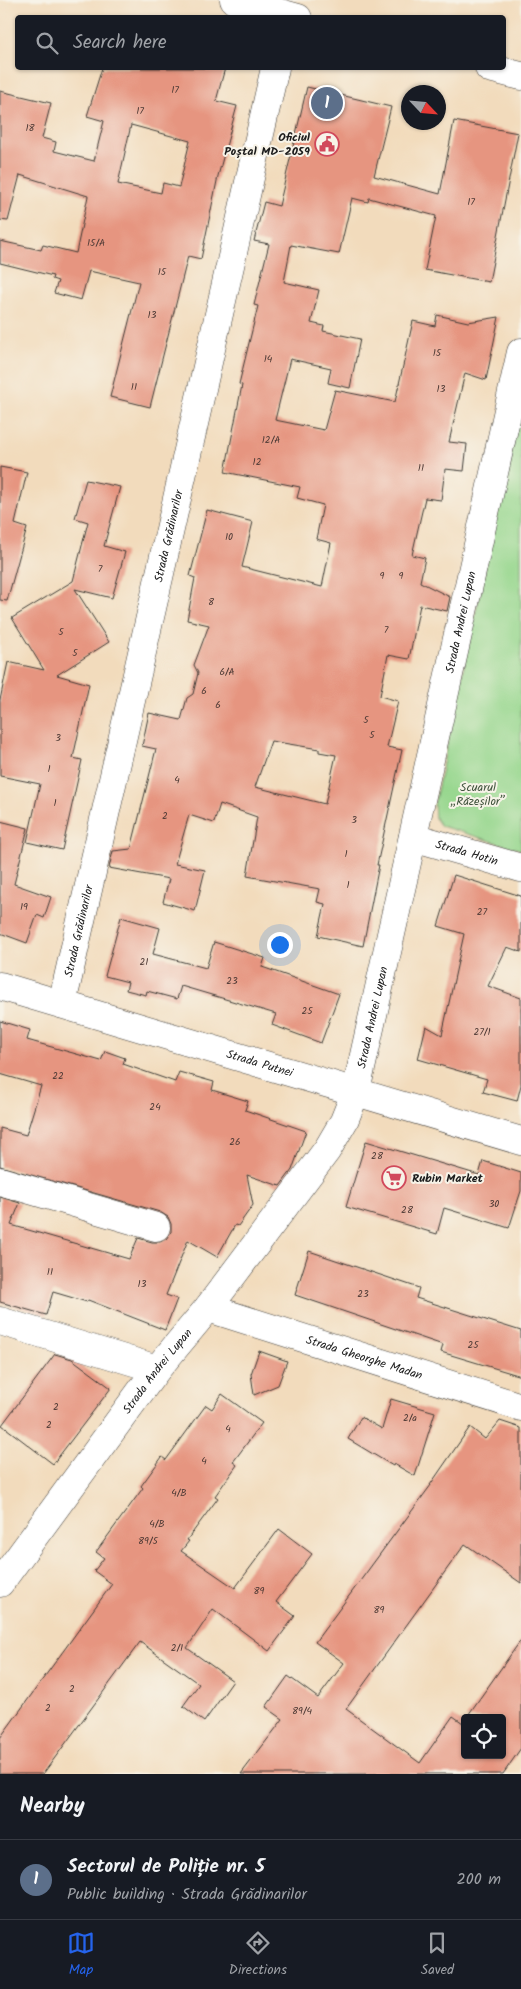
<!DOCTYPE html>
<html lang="en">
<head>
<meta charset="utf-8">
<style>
	:root { --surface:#171b24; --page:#242831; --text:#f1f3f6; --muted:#9ea1a6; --line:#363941; --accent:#2563eb }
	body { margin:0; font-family:Kalam,sans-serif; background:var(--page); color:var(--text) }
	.controls { position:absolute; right:15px; bottom:15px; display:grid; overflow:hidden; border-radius:5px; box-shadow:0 1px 4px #0004 }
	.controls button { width:45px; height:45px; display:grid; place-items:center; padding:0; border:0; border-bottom:1px solid var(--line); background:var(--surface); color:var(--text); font:25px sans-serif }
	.compass { position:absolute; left:401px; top:85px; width:45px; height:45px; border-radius:50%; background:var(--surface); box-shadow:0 1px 4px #0004; rotate:116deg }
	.you { position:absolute; left:279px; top:944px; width:18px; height:18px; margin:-12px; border:4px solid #fff; border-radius:50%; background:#1a73e8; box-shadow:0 0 0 8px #1a73e833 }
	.badge { display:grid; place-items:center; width:32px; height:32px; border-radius:50%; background:var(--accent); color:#fff; font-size:16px; font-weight:700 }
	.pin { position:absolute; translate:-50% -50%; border:2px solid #fff; box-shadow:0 1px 5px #0006 }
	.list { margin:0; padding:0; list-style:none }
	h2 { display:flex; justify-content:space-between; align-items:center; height:65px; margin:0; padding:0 20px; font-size:21px }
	h2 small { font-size:16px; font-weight:400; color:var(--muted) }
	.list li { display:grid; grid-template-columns:32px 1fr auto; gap:15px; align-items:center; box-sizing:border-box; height:80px; padding:0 20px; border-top:1px solid var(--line) }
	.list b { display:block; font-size:19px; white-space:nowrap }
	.list p { margin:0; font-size:16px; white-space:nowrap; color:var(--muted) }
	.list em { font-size:16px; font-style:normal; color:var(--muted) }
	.icon { flex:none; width:28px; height:28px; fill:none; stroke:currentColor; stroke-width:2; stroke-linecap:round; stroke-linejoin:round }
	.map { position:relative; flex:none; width:521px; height:1774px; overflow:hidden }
	.search { position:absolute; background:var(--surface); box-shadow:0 1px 4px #0004; left:15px; right:15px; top:15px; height:55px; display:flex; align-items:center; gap:12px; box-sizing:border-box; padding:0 18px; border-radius:5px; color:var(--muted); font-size:19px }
	.sheet { height:145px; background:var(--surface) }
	nav { display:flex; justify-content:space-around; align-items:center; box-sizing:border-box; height:70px; border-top:1px solid var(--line); background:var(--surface); font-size:14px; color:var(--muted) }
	nav a { display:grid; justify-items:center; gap:2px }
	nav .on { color:var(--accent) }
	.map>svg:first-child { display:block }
	.green { fill:#97d78e; stroke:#5a7a55 }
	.building { fill:#e69580; fill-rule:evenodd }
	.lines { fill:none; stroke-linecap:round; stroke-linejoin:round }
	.minor-casing { stroke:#3c3934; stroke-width:29 }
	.major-casing { stroke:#3c3934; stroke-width:29 }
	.minor { stroke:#fff; stroke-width:28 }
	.major { stroke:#fff; stroke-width:28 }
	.labels { text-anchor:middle; stroke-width:4; stroke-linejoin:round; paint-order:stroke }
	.number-label { font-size:10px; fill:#4e3a35 }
	.poi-label { font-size:12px; font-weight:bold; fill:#1c1c1c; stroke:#f7f3e8; text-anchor:end }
	.street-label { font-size:12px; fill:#1c1c1c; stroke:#f7f3e8 }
	.park-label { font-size:12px; fill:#41543e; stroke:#f7f3e8 }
</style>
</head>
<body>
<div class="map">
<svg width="521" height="1774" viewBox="0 0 521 1774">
	<rect width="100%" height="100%" fill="#f7f3e8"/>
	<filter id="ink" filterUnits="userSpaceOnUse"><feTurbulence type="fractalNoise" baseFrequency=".02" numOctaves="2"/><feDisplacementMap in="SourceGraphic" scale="10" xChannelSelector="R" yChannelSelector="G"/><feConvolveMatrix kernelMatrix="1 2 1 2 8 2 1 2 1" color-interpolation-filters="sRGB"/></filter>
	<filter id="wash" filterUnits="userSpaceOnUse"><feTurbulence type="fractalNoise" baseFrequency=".0096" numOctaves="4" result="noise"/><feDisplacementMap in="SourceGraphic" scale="20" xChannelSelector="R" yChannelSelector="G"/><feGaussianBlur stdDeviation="1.12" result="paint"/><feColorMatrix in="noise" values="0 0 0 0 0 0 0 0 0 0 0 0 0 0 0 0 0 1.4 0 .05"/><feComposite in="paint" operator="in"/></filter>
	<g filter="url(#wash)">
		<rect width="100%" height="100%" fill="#f2dbbc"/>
		<path class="green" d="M521,403V850L441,826L435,818L434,805Z"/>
		<g id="blocks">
			<g class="building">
				<path d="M102,68H225L216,101L237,106L218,176L201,259L188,256L150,407L110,397L139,282L89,271L81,300L54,293L58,281L52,279L53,276L0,263V241L41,250L43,245L76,253L88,196L20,175L8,221L0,220V91L51,103L42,138L56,142L54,151L94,161L104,121L87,116ZM131,125L190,141L179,187L163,183L161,193L118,184Z"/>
				<path d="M307,87L391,107L374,176L440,194L454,121L518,133L489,282L425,270L436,216L369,198L368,202L352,198L339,254L291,245L284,282L319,290L311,323L324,326L323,331L360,339L350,388L328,383L331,368L290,359L275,420L324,430L335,390L395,402L413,321L435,326L437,315L468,322L499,317L486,380L465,373L449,442L467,444L464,471L445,469L441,500L425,498L412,555L425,558L420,582L450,597L447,611L420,605L409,659L388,655L380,696L398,701L387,747L402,750L377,865H379L363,946L318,936L325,904L317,902L320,889L247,876L257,817L220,804L214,823L189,815L175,864L205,870L195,911L163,902L169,879L109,868L113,851L131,849L156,749L142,746L149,713L181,720L187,698L193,694L198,673L194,665L209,625L187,620L195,578L190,576L207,510L253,522L242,567L322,587L331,543L316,539L323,505L297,498L300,487L225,472L242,385L239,384L258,306L254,305L269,244L254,241L264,202L279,206ZM271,741L319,749V752L336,755L325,804L255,787Z"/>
				<path d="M0,467L27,472L15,524L27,528L7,601L0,600Z"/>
				<path d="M86,480L120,487L104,546L125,552L112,598L75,589L109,642L57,675L89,684L73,758L82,760L62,850L27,842L40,784L0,776V700L8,662L44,670L12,618L73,581L88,522L75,518Z"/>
				<path d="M0,821L28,828L14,884L51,897L44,918L37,915L27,943L0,933Z"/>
				<path d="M454,875L521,896V952L507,947L488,986L521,998V1085L517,1101L483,1092L487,1079L418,1059L426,1026L442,1035L464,934L438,926Z"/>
				<path d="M121,917L160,928L153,954L206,968L214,942L265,958L262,967L339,994L321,1043L272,1025L276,1014L181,986L177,999L147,991L146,995L126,990L128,982L105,976Z"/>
				<path d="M0,1021L30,1030L27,1040L101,1061L105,1051L125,1058L123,1064L175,1082L179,1072L214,1082L212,1090L248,1101L245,1110L306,1131L292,1170L280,1186L247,1175L253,1205L238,1226L235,1225L217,1257L188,1240L166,1295L177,1299L165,1330L88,1300L87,1302L53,1292L46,1315L0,1302V1197L20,1203L11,1225L129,1259L138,1238L152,1242H160L166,1239L171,1232V1224L168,1217L160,1212L0,1166V1128L26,1135L41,1086L0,1074Z"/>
				<path d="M366,1141L479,1175L483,1161L521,1173V1191L509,1228L444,1208L437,1234L346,1207Z"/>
				<path d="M309,1251L419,1288L416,1298L521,1331V1376L441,1352L443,1345L295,1295Z"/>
				<path d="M259,1351L287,1361L278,1385L254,1395L251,1374Z"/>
				<path d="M55,1354L72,1359L111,1388L53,1464L2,1425Z"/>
				<path d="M222,1394L262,1423L233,1462L237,1465L215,1496L218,1498L187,1540L189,1541L181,1551L235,1588L279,1529L312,1554L276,1602L295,1616L269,1651L213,1609L187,1648L233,1681L204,1722L183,1706L199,1684L140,1642L43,1774H0V1738L112,1584L94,1571L104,1558L96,1552L143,1488L141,1486L162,1457L166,1460L206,1405L212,1409Z"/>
				<path d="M391,1399L435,1412L415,1476L394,1464L393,1466L348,1439L361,1417L382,1429Z"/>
				<path d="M500,1421L521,1428V1583L465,1544L346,1709L420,1763L453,1716L463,1723L465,1720V1755H502V1718H466L521,1640V1748L503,1774H241L283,1719L266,1707L288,1676L318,1698L344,1663L315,1642L431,1485H430L470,1427L485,1439Z"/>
			</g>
		</g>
	</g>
	<g filter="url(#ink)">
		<use href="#blocks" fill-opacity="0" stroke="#3c3934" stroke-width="1"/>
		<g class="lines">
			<g class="minor-casing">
				<g id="minor">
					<path id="s1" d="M413,837L521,868"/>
					<path id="s2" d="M0,986L521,1141"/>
					<path id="s3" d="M62,1004L275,68"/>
					<path d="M0,1181L156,1227"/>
					<path id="s4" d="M208,1308L521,1407"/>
					<path d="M0,1321L157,1369"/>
					<path id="s5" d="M0,1583L157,1369L208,1308L327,1150L344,1121L356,1091L521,352"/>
				</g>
			</g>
			<g class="major-casing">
				<g id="major">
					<path d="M234,0L298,18"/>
					<path d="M489,68L521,76"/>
				</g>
			</g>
			<use href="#minor" class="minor"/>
			<use href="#major" class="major"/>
		</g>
	</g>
	<defs>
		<g id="civic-ring" transform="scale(1.25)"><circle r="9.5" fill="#f7f3e8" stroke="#d1495b" stroke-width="1.5"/><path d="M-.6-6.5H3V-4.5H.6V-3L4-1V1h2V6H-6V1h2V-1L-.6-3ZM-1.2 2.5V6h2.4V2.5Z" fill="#d1495b"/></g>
		<g id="supermarket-ring" transform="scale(1.25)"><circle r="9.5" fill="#f7f3e8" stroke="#d1495b" stroke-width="1.5"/><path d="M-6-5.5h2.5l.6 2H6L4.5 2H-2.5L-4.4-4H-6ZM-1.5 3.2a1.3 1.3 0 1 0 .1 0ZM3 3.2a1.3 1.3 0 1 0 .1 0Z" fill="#d1495b"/></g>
	</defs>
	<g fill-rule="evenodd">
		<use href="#civic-ring" x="327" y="144"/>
		<use href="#supermarket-ring" x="394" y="1178"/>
	</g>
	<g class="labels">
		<g class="number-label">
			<text x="175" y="93">17</text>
			<text x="140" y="114">17</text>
			<text x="30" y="131">18</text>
			<text x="471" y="205">17</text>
			<text x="96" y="246">15/A</text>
			<text x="162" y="275">15</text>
			<text x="152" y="318">13</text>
			<text x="437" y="356">15</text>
			<text x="268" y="362">14</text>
			<text x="134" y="390">11</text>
			<text x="441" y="392">13</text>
			<text x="271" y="443">12/A</text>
			<text x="257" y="465">12</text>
			<text x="421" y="471">11</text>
			<text x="229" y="540">10</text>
			<text x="100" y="572">7</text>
			<text x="382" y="579">9</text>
			<text x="401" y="579">9</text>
			<text x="211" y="605">8</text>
			<text x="386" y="633">7</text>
			<text x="61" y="635">5</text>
			<text x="75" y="656">5</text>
			<text x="227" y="675">6/A</text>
			<text x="204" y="694">6</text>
			<text x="218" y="708">6</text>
			<text x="366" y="723">5</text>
			<text x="372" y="738">5</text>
			<text x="58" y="741">3</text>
			<text x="49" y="772">1</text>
			<text x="177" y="783">4</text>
			<text x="55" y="806">1</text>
			<text x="165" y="819">2</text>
			<text x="354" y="823">3</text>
			<text x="346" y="857">1</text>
			<text x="348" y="888">1</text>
			<text x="24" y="910">19</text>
			<text x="482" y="915">27</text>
			<text x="144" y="965">21</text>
			<text x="232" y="984">23</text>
			<text x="307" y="1014">25</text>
			<text x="482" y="1035">27/1</text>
			<text x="58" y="1079">22</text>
			<text x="155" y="1110">24</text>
			<text x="235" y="1145">26</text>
			<text x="377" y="1159">28</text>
			<text x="494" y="1207">30</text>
			<text x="407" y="1213">28</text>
			<text x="50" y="1275">11</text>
			<text x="142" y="1287">13</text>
			<text x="363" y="1297">23</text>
			<text x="473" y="1348">25</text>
			<text x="56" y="1410">2</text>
			<text x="410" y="1421">2/a</text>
			<text x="49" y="1428">2</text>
			<text x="228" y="1432">4</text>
			<text x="204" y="1464">4</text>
			<text x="179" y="1496">4/B</text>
			<text x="157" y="1527">4/B</text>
			<text x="148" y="1544">89/5</text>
			<text x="259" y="1594">89</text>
			<text x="379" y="1613">89</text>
			<text x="177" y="1651">2/1</text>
			<text x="72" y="1692">2</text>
			<text x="48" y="1711">2</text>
			<text x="302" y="1714">89/4</text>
		</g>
		<g class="poi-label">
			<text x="310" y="141">Oficiul<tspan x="310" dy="14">Poștal MD-2059</tspan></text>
			<text x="412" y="1182" text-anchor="start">Rubin Market</text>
		</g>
		<g class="street-label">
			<text dy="4" stroke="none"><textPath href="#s3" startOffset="480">Strada Grădinarilor</textPath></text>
			<text dy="4" stroke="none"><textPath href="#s5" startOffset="1089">Strada Andrei Lupan</textPath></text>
			<text dy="4" stroke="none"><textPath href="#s1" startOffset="56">Strada Hotin</textPath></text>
			<text dy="4" stroke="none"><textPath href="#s3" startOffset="75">Strada Grădinarilor</textPath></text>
			<text dy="4" stroke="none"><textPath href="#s5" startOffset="684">Strada Andrei Lupan</textPath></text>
			<text dy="4" stroke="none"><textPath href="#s2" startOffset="271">Strada Putnei</textPath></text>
			<text dy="4" stroke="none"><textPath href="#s4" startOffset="164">Strada Gheorghe Madan</textPath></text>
			<text dy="4" stroke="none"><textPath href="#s5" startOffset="264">Strada Andrei Lupan</textPath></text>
		</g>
		<g class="park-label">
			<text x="478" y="791">Scuarul<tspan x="478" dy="14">„Răzeșilor”</tspan></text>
		</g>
	</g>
</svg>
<div class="controls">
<button><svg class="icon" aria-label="locate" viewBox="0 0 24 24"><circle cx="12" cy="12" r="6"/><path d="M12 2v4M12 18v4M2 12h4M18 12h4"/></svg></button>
</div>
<svg class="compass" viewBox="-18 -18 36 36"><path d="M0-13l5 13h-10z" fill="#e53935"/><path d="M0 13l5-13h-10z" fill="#9ea1a6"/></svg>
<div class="you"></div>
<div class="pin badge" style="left:327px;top:103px;background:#5c6f8a">1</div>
<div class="search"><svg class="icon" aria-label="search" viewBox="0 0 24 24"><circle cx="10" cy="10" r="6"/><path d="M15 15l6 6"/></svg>Search here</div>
</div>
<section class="sheet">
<h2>Nearby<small></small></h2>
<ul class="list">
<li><span class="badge" style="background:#5c6f8a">1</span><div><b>Sectorul de Poliție nr. 5</b><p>Public building · Strada Grădinarilor</p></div><em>200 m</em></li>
</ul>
</section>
<nav>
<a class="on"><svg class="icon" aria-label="map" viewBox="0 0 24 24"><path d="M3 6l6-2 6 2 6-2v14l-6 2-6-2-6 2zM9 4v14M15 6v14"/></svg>Map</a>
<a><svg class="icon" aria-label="directions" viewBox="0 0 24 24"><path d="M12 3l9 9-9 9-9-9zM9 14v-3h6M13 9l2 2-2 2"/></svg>Directions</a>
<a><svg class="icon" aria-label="saved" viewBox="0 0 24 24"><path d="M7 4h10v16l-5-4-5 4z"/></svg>Saved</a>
</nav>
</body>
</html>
